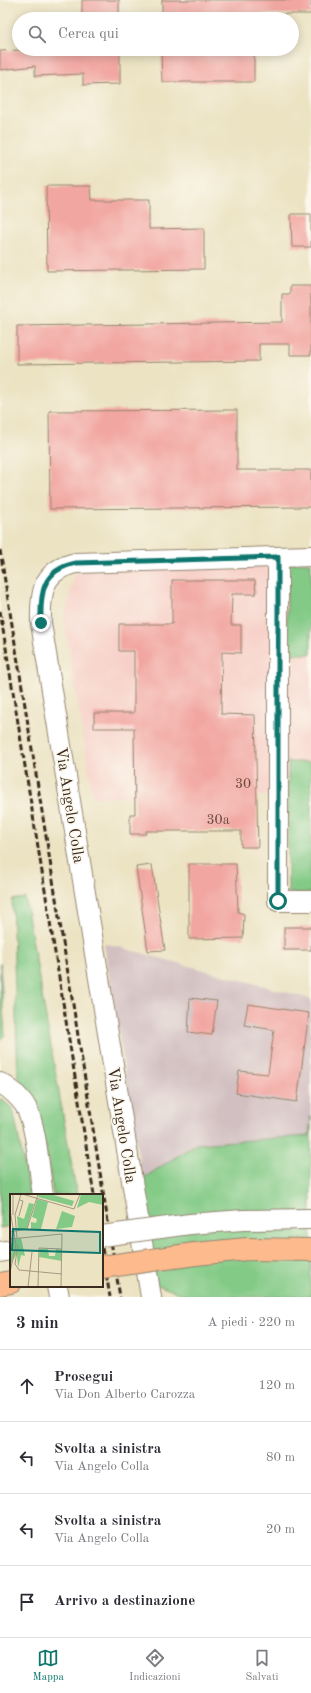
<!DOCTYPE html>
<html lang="it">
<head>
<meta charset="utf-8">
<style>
	:root { --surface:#fff; --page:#f7f7f7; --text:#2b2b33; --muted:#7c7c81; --line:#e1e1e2; --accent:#0f766e }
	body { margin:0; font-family:"Old Standard TT",serif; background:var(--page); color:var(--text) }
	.stop { position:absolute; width:12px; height:12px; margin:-9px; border:3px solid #0f766e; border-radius:50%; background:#fff }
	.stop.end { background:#0f766e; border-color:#fff; box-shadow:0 1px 4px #0008 }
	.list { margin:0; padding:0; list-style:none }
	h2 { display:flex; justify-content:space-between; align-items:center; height:52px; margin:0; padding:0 16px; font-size:17px }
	h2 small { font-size:13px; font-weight:400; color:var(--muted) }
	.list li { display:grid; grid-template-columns:26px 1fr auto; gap:12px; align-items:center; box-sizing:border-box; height:72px; padding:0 16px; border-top:1px solid var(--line) }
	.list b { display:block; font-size:15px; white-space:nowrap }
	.list p { margin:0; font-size:13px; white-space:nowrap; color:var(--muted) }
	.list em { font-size:13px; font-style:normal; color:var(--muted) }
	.icon { flex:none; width:22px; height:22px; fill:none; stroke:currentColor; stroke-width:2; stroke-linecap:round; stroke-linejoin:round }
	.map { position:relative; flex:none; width:311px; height:1297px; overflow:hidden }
	.search { position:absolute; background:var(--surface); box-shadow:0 2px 10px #0003; left:12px; right:12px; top:12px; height:44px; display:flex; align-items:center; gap:10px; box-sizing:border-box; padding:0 14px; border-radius:22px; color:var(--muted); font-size:15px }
	.sheet { height:340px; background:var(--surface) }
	nav { display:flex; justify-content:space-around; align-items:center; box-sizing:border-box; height:56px; border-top:1px solid var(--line); background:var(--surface); font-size:11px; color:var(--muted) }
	nav a { display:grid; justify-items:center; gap:2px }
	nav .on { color:var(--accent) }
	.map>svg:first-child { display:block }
	.built { fill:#f7d1c9 }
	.industrial { fill:#d2bfc1 }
	.green { fill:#83ca86; stroke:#5f7a52 }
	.building { fill:#f2a6a1 }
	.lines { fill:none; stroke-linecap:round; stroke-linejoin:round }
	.minor-casing { stroke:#948670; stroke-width:22 }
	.motorway-casing { stroke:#948670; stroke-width:24 }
	.minor { stroke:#fff; stroke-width:20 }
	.motorway { stroke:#fcba8d; stroke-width:22 }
	.rail { stroke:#3b2a1e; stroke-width:3; stroke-dasharray:6 3; stroke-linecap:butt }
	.minor-bridge-casing { stroke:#948670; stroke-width:22; stroke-linecap:butt }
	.motorway-bridge-casing { stroke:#948670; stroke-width:24; stroke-linecap:butt }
	.minor-bridge { stroke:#fff; stroke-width:20 }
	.motorway-bridge { stroke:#fcba8d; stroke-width:22 }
	.route { stroke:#0f766e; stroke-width:5 }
	.labels { text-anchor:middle; stroke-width:3; stroke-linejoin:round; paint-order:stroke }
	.number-label { font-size:14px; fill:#69493f }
	.street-label { font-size:16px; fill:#3b2a1e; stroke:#fbf7ec }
	.inset-road { fill:none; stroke:#a59981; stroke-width:1 }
	.view { fill:#0f766e; fill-opacity:0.15; stroke:#0f766e; stroke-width:2 }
	.inset-edge { fill:none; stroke:#3b2a1e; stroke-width:2 }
</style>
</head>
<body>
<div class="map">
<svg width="311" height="1297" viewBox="0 0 311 1297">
	<rect width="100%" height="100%" fill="#fbf7ec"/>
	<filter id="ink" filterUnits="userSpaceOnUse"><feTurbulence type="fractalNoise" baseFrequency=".025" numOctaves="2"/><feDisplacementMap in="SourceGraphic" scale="8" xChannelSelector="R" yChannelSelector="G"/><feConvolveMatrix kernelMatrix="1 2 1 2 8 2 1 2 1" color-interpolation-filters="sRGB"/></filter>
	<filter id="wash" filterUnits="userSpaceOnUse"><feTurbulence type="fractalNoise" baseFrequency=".012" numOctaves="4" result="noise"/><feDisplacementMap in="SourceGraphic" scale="16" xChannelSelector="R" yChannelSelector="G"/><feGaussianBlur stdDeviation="0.9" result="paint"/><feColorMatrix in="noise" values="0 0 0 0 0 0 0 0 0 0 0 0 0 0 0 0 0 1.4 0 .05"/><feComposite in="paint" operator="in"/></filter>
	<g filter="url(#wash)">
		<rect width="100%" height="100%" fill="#ece3c3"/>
		<path class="built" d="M287,563L288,654H311V762L288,763V796L93,797L64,620L75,572Z"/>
		<path class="industrial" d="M104,943L311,999V1114L310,1136L196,1144L142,1179Z"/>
		<g class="green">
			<rect x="287" y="563" width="24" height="91"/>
			<rect x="288" y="762" width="23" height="131"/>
			<path d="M25,898L77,1195H53L48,1161L34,1099L18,1077L12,900Z"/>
			<path d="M0,963L5,1035L0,1040Z"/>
			<path d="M0,1098L13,1109L30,1195H11V1226L0,1228Z"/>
			<path d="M311,1116V1297H189L155,1284L142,1179L196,1144L309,1136Z"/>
		</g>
		<g id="blocks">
			<g class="building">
				<rect x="82" y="0" width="37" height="19"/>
				<rect x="162" y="0" width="149" height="14"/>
				<path d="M39,49H120V84L83,85V74L35,76V66L0,70V51Z"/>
				<path d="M161,50H254V82H162Z"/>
				<path d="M46,186H91L92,200H149V229L204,228V269L47,271Z"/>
				<path d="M291,214H311V247H292Z"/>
				<path d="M290,286H311V355H290V344H259V361L17,364V326L282,322V294H290Z"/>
				<path d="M237,410V470H311V507L50,509L49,411Z"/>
				<path d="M172,580H255L256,594H232L231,625H241V653L222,652L221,714L255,715L258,847H241V831H146V834H130V814H135L134,728H94V713H134V651H119V624H172Z"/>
				<path d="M189,864H236L238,912L244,914L243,938L189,939Z"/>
				<path d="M152,865L165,950L148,951L136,867Z"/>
				<rect x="284" y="927" width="27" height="23"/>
				<path d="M190,998L217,1001L212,1035L188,1032Z"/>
				<path d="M248,1004L309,1013L297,1102L236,1093L239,1071L268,1074L274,1030L244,1025Z"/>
			</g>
		</g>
	</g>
	<g filter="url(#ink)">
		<use href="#blocks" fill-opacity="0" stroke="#948670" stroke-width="1"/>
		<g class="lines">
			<g class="minor-casing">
				<g id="minor">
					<path d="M278,557V901H311"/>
					<path d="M0,1083C10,1088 22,1099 27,1109C37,1130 39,1171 43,1195"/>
					<path d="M190,1224L243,1220L311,1219"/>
					<path d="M0,1252L11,1250"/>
					<path d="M57,1286L59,1297"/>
					<path d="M151,1297L41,623C40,593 42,570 76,563L311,556"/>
				</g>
			</g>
			<g class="motorway-casing">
				<g id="motorway">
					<path d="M195,1254L247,1249L311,1250"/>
					<path d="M0,1284L11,1282"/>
				</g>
			</g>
			<use href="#minor" class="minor"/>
			<use href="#motorway" class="motorway"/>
			<g class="rail">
				<path d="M0,550L120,1297"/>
				<path d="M0,611L94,1195"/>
				<path d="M102,1248L110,1297"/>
			</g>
			<g class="minor-bridge-casing">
				<path id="minor-bridge" d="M102,1236L190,1224"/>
			</g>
			<g class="motorway-bridge-casing">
				<path id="motorway-bridge" d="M102,1267L195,1254"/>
			</g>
			<use href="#minor-bridge" class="minor-bridge"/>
			<use href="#motorway-bridge" class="motorway-bridge"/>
		</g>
	</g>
	<g class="lines" filter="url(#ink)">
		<path class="route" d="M41,623C40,593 42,570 76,563L278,557V901"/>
	</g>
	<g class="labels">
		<g class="number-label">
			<text x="243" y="788">30</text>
			<text x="218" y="824">30a</text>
		</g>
		<g class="street-label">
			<text transform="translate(71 805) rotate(81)" y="6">Via Angelo Colla</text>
			<text transform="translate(123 1125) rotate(81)" y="6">Via Angelo Colla</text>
		</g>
	</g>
	<g transform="translate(10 1194)">
		<rect width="93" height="93" fill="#ece3c3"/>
		<path d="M29,0H40L64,7L62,12L28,3ZM71,0H93V11L79,8L67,14ZM27,5L38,8L31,35L21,36V28L26,29L27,25L22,23ZM19,9L24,10L17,34L8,37L7,22L14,25ZM52,17L65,22L62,33L46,35ZM11,44L15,62L11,61L8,74L7,59L0,72L2,49L4,45ZM30,55H38L39,62H45L46,55L52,56V67L29,63Z" fill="#83ca86"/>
		<path class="inset-road" d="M3,0V21M12,0L64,15L70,0M0,16L6,51L0,78M9,22L13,7L10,6M0,38L17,35L28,0M7,44L5,21L11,0M0,45L52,40L51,93M8,51L5,70L9,76L52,80M18,93L22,58M28,93L29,54L52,55"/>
		<path class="view" d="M3,35L90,38V59L2,56Z"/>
		<rect width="93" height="93" class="inset-edge"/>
	</g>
</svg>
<div class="stop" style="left:278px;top:901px"></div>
<div class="stop end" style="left:41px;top:623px"></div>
<div class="search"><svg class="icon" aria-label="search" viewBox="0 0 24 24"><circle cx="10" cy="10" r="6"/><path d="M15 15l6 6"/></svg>Cerca qui</div>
</div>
<section class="sheet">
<h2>3 min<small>A piedi · 220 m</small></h2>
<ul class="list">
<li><svg class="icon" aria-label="ahead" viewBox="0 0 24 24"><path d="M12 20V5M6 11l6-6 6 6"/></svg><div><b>Prosegui</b><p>Via Don Alberto Carozza</p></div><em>120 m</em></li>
<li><svg class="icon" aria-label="left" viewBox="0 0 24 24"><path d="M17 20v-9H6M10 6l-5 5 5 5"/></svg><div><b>Svolta a sinistra</b><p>Via Angelo Colla</p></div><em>80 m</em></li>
<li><svg class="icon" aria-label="left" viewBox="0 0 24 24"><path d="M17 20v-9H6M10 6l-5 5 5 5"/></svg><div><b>Svolta a sinistra</b><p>Via Angelo Colla</p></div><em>20 m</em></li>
<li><svg class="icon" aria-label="arrive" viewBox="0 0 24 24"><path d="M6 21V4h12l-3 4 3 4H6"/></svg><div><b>Arrivo a destinazione</b></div></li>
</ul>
</section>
<nav>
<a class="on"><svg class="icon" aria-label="map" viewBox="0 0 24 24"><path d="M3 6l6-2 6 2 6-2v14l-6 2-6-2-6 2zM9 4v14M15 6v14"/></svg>Mappa</a>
<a><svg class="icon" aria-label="directions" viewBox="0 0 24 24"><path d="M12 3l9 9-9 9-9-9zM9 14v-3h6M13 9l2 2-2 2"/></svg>Indicazioni</a>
<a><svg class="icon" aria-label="saved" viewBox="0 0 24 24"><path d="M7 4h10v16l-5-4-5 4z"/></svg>Salvati</a>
</nav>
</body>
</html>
